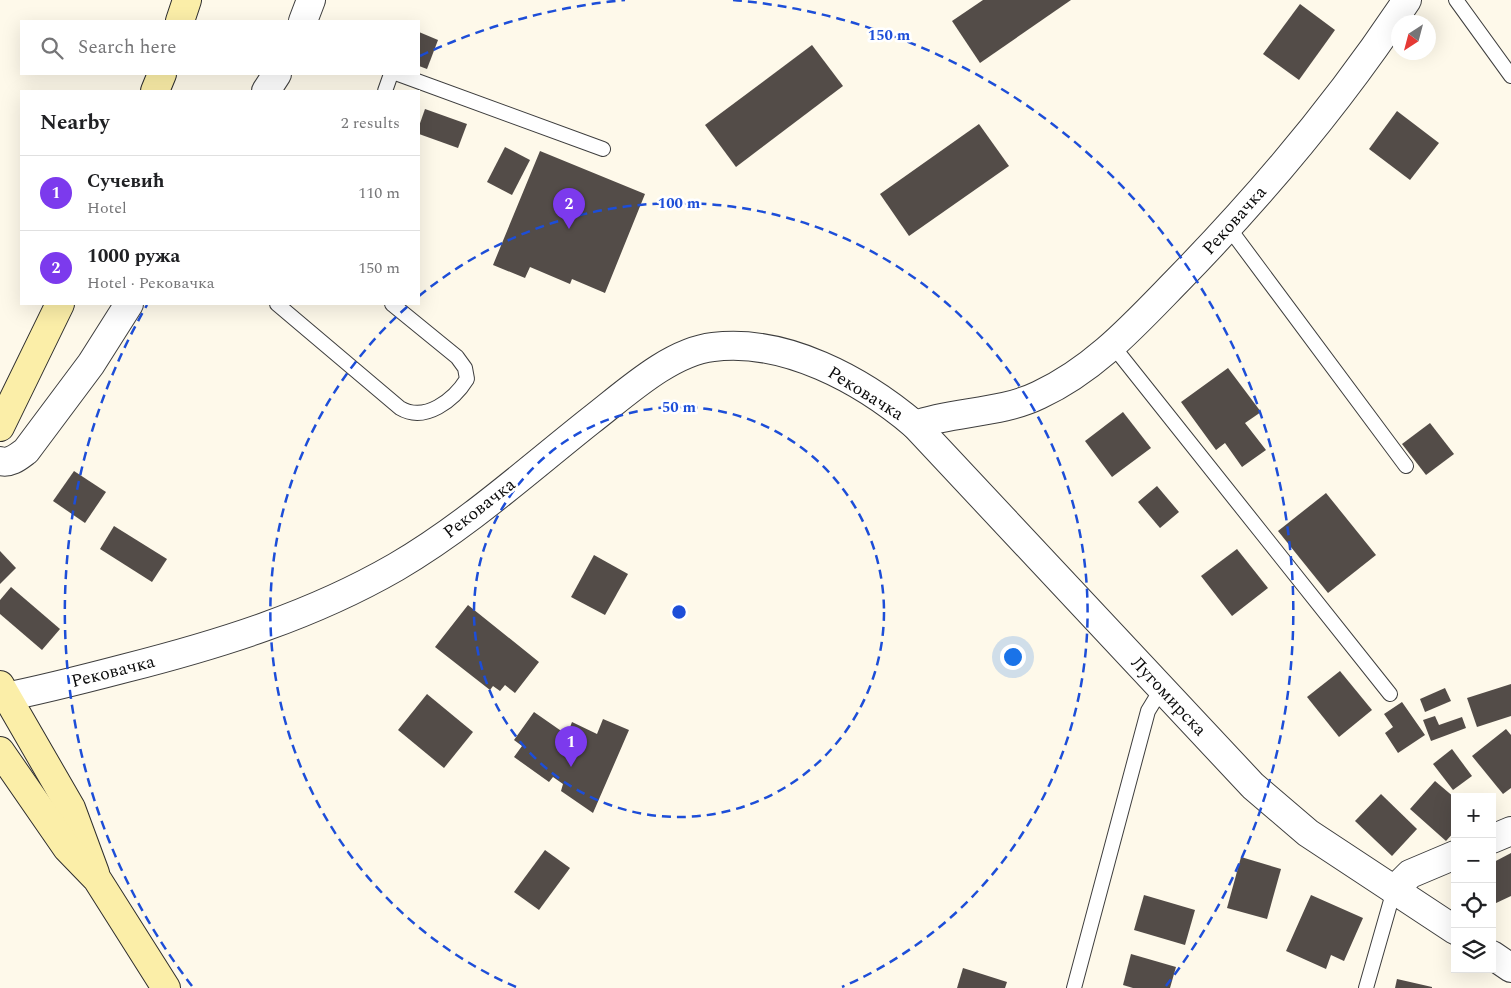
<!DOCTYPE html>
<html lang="en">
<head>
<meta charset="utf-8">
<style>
	:root { --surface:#fff; --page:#f2f2f2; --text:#202124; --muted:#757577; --line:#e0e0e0; --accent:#7c3aed }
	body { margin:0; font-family:Spectral,serif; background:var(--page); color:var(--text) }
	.controls { position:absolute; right:15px; bottom:15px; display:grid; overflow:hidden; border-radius:0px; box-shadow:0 5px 20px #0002 }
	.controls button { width:45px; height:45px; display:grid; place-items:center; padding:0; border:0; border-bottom:1px solid var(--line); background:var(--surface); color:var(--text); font:25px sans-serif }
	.compass { position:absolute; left:1391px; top:15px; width:45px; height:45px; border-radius:50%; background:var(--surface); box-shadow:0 5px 20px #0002; rotate:216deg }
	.you { position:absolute; left:1012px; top:656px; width:18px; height:18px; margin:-12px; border:4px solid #fff; border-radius:50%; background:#1a73e8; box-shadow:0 0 0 8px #1a73e833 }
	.badge { display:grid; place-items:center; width:32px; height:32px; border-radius:50%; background:var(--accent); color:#fff; font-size:16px; font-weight:700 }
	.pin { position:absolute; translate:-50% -41px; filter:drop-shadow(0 1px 2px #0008) }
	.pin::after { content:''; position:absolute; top:26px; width:18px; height:15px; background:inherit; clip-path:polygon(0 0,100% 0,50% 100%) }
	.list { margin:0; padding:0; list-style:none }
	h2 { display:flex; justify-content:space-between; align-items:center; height:65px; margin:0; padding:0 20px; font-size:21px }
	h2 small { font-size:16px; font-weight:400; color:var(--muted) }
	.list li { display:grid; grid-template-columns:32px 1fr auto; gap:15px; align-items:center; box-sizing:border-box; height:75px; padding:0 20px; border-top:1px solid var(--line) }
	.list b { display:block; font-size:19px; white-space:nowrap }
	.list p { margin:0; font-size:16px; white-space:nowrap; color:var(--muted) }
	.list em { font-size:16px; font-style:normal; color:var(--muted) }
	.icon { flex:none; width:28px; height:28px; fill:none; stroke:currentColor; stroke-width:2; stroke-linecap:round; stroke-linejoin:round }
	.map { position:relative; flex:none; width:1511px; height:988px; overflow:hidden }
	.search { position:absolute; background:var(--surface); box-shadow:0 5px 20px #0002; left:20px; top:20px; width:400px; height:55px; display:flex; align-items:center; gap:12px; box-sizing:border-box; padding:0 18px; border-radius:0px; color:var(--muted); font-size:19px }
	.panel { position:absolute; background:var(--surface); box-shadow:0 5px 20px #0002; left:20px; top:90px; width:400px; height:215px; border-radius:0px }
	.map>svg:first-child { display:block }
	.building { fill:#534c48 }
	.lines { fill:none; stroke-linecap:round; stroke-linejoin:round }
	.service-casing { stroke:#3e3e3e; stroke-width:16 }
	.minor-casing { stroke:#3e3e3e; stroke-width:30 }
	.secondary-casing { stroke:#2d2d2d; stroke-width:30 }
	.service { stroke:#fff; stroke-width:14 }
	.minor { stroke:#fff; stroke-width:28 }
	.secondary { stroke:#fbeea8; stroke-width:28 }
	.ring { fill:none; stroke:#1d4ed8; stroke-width:2.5; stroke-dasharray:9 6 }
	.labels { text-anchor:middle; stroke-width:5; stroke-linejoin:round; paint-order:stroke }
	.street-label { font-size:18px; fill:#0b0b0b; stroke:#fff }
	.centre { fill:#1d4ed8; stroke:#fff; stroke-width:2.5 }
	.ring-label { font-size:15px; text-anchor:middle; font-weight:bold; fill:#1d4ed8; stroke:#fff; stroke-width:5; stroke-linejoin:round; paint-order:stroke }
</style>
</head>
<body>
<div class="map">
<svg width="1511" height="988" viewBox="0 0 1511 988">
	<rect width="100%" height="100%" fill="#fef9ea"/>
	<g class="building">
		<path d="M983,0H1071L980,63L952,21Z"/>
		<path d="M1300,4L1335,30L1299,80L1263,54Z"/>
		<path d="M419,32L438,40L427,69L419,66Z"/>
		<path d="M812,45L843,86L736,167L705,125Z"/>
		<path d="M425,109L467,124L458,148L419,134V126Z"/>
		<path d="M1397,111L1439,143L1410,180L1369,149Z"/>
		<path d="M979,124L1009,166L909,236L880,194Z"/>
		<path d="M505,147L530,160L512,195L487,182Z"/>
		<path d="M540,151L645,194L605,293L572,279L570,284L530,267L525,278L493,265Z"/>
		<path d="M1228,368L1261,412L1245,423L1266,450L1242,467L1225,443L1216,450L1181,402Z"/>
		<path d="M1123,412L1151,448L1112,477L1085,441Z"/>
		<path d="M1430,423L1454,454L1426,475L1402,444Z"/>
		<path d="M74,471L106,492L85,523L53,501Z"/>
		<path d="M1157,486L1179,512L1160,528L1138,502Z"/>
		<path d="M1326,493L1376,555L1328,593L1278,531Z"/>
		<path d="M114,526L167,559L152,582L100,549Z"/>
		<path d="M1237,549L1268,588L1232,616L1201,576Z"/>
		<path d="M0,551L16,568L0,584Z"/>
		<path d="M594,555L628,574L605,615L571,597Z"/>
		<path d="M11,587L60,629L42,650L0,614V600Z"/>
		<path d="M468,605L539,662L515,693L505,685L500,691L493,686L490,690L435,647Z"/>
		<path d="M1340,671L1372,710L1339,737L1307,697Z"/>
		<path d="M1511,684V716L1477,727L1467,698Z"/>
		<path d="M1445,688L1451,701L1425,712L1420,699Z"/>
		<path d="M427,694L473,732L444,768L398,730Z"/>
		<path d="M1402,702L1425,735L1398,753L1385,733L1393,727L1384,714Z"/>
		<path d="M534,712L567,735L572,722L597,734L603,719L629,730L593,813L561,791L563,784L553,777L549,782L514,757L522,746L514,740Z"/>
		<path d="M1435,716L1439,725L1462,717L1466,728L1431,741L1423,720Z"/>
		<path d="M1506,729L1511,735V788L1503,794L1472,756Z"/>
		<path d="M1452,749L1472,776L1453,790L1433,764Z"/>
		<path d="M1435,781L1455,798V831L1446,841L1410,809Z"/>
		<path d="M1381,794L1417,829L1392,856L1355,821Z"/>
		<path d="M545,850L570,868L539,910L514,892Z"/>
		<path d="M1511,853V896L1494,904L1492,863Z"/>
		<path d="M1241,857L1281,869L1267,919L1227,908Z"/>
		<path d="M1144,895L1195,910L1185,945L1134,930Z"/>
		<path d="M1311,895L1363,918L1344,961L1331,955L1326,969L1286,951Z"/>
		<path d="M1131,954L1176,967L1170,988H1133L1123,985Z"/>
		<path d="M963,968L1007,982L1005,988H957Z"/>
		<path d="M1397,979L1432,987V988H1395Z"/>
	</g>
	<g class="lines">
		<g class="service-casing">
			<g id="service">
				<path d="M1456,0L1511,76"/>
				<path d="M398,74L603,149"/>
				<path d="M385,91L391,74"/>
				<path d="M1229,228L1406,466"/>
				<path d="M277,304L400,408C425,423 454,400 467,379L465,368L457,357L392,304"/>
				<path d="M1113,346L1390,694"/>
				<path d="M1074,988L1148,711L1162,688"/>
				<path d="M1366,988L1394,890"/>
			</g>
		</g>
		<g class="minor-casing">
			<g id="minor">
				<path d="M303,21L311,0"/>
				<path d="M266,91L277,74"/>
				<path d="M915,425L1253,786L1308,833L1455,930"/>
				<path d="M0,461C10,464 18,457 26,451L91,364L129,304"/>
				<path d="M0,698C42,690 84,679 126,668C220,644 311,616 396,567C466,526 527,471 590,421C624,395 669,352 713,347C785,338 862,380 915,425C955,411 1000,414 1039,395C1095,369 1135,324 1178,280C1264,192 1339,103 1407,0"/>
				<path d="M1492,839L1511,831"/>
				<path d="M1394,890L1410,874L1455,855"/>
				<path d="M1492,955L1511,968"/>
			</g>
		</g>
		<g class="secondary-casing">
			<g id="secondary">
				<path d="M180,21L187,0"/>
				<path d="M155,91L162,74"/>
				<path d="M0,427L60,304"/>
				<path d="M0,685L71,808L95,873"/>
				<path d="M0,751L67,848L97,879L166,988"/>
			</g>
		</g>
		<use href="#service" class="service"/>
		<use href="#minor" class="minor"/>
		<use href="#secondary" class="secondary"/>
	</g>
	<g class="ring">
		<circle cx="679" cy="612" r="205"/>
		<path d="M516 987A409 409 0 0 1 408 306M419 296A409 409 0 1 1 842 987"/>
		<path d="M192 986A614 614 0 0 1 147 305M420 56A614 614 0 0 1 625 0M733 0A614 614 0 0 1 1166 986"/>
	</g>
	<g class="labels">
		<g class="street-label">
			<text transform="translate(1234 220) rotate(-48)" y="6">Рековачка</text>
			<text transform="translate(866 393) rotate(32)" y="6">Рековачка</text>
			<text transform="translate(479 508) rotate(-38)" y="6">Рековачка</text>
			<text transform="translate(113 671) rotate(-14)" y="6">Рековачка</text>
			<text transform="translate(1169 696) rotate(47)" y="6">Лугомирска</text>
		</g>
	</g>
	<circle cx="679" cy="612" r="8" class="centre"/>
	<g class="ring-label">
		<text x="889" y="40">150 m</text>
		<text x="679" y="208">100 m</text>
		<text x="679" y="412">50 m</text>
	</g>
</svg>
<div class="controls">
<button>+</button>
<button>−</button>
<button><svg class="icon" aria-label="locate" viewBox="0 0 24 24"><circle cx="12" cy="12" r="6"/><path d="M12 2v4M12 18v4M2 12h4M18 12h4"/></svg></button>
<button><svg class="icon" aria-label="layers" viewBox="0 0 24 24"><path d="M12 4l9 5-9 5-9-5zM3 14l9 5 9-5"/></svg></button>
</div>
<svg class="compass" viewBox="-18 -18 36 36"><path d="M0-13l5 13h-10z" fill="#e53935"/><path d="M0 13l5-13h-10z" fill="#757577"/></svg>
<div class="you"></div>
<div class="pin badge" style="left:571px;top:767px">1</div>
<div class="pin badge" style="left:569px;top:229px">2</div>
<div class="search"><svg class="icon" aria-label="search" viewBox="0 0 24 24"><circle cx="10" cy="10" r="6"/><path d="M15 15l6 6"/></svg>Search here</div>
<section class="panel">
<h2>Nearby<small>2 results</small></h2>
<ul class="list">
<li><span class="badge">1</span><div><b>Сучевић</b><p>Hotel</p></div><em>110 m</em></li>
<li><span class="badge">2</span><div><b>1000 ружа</b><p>Hotel · Рековачка</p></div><em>150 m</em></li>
</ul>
</section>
</div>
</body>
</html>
